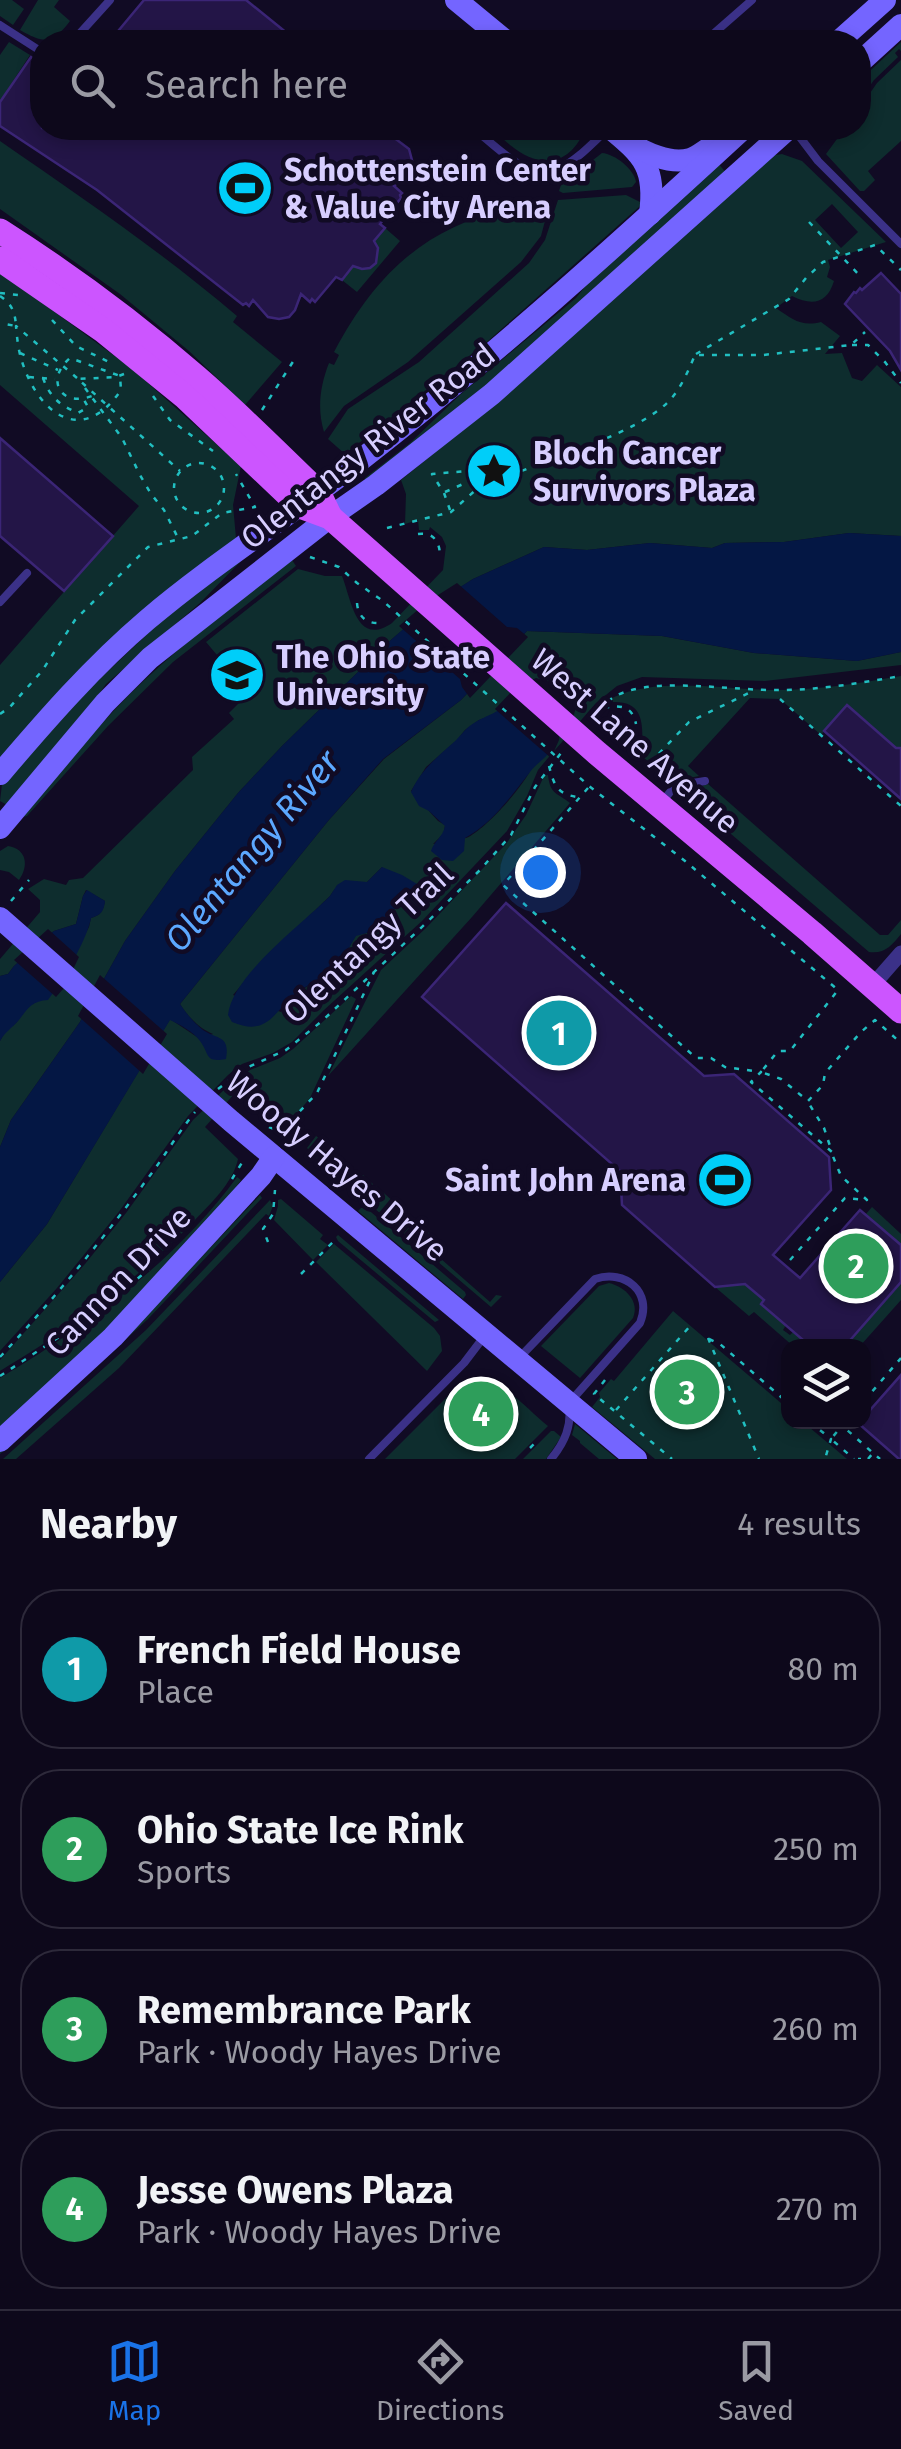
<!DOCTYPE html>
<html lang="en">
<head>
<meta charset="utf-8">
<style>
	:root { --surface:#0d081b; --page:#1b1628; --text:#f1f3f6; --muted:#9a9aa3; --line:#2d293a; --accent:#1a73e8 }
	body { margin:0; font-family:"Fira Sans",sans-serif; background:var(--page); color:var(--text) }
	.controls { position:absolute; right:30px; bottom:30px; display:grid; overflow:hidden; border-radius:20px; box-shadow:0 5px 15px #0003 }
	.controls button { width:90px; height:90px; display:grid; place-items:center; padding:0; border:0; border-bottom:2px solid var(--line); background:var(--surface); color:var(--text); font:50px sans-serif }
	.you { position:absolute; left:540px; top:872px; width:35px; height:35px; margin:-25px; border:8px solid #fff; border-radius:50%; background:#1a73e8; box-shadow:0 0 0 15px #1a73e833 }
	.badge { display:grid; place-items:center; width:65px; height:65px; border-radius:50%; background:var(--accent); color:#fff; font-size:32px; font-weight:700 }
	.pin { position:absolute; translate:-50% -50%; border:5px solid #fff; box-shadow:0 2px 10px #0006 }
	.list { margin:0; padding:0; list-style:none }
	h2 { display:flex; justify-content:space-between; align-items:center; height:130px; margin:0; padding:0 40px; font-size:42px }
	h2 small { font-size:32px; font-weight:400; color:var(--muted) }
	.list li { display:grid; grid-template-columns:65px 1fr auto; gap:30px; align-items:center; box-sizing:border-box; height:160px; margin:0 20px 20px; padding:0 20px; border:2px solid var(--line); border-radius:40px }
	.list b { display:block; font-size:38px; white-space:nowrap }
	.list p { margin:0; font-size:32px; white-space:nowrap; color:var(--muted) }
	.list em { font-size:32px; font-style:normal; color:var(--muted) }
	.icon { flex:none; width:55px; height:55px; fill:none; stroke:currentColor; stroke-width:2; stroke-linecap:round; stroke-linejoin:round }
	.map { position:relative; flex:none; width:901px; height:1459px; overflow:hidden }
	.search { position:absolute; background:var(--surface); box-shadow:0 5px 15px #0003; left:30px; right:30px; top:30px; height:110px; display:flex; align-items:center; gap:25px; box-sizing:border-box; padding:0 35px; border-radius:40px; color:var(--muted); font-size:38px }
	.sheet { height:850px; background:var(--surface) }
	nav { display:flex; justify-content:space-around; align-items:center; box-sizing:border-box; height:140px; border-top:2px solid var(--line); background:var(--surface); font-size:28px; color:var(--muted) }
	nav a { display:grid; justify-items:center; gap:5px }
	nav .on { color:var(--accent) }
	.map>svg:first-child { display:block }
	.green { fill:#0e2d2e; fill-rule:evenodd }
	.water { fill:#041744 }
	.pier { fill:#110b24 }
	.building { fill:#231547; stroke:#3b2576; stroke-width:2.5 }
	.lines { fill:none; stroke-linecap:round; stroke-linejoin:round }
	.path { stroke:#21bfc1; stroke-width:2.5; stroke-dasharray:5 8; stroke-linecap:butt }
	.lane { stroke:#3b3188; stroke-width:8 }
	.street { stroke:#3b3188; stroke-width:15 }
	.secondary { stroke:#7465ff; stroke-width:22 }
	.primary { stroke:#c5f; stroke-width:25 }
	.labels { text-anchor:middle; stroke-width:9; stroke-linejoin:round; paint-order:stroke }
	.poi-label { font-size:32px; font-weight:bold; fill:#d7ceff; stroke:#110b24; text-anchor:start }
	.street-label { font-size:32px; fill:#d7ceff; stroke:#110b24 }
	.water-label { font-size:35px; font-style:italic; fill:#5ca8ff; stroke:#110b24 }
</style>
</head>
<body>
<div class="map">
<svg width="901" height="1459" viewBox="0 0 901 1459">
	<rect width="100%" height="100%" fill="#110b24"/>
	<g class="green">
		<path d="M0,0H12L24,9L13,25L0,16Z"/>
		<path d="M38,0H59L54,7L70,21C53,44 44,44 20,30Z"/>
		<path d="M9,42L30,55L0,101V55Z"/>
		<path d="M901,42V51L899,49L895,53L898,57L874,80L859,101V81Z"/>
		<path d="M901,60V141L868,171L875,180L864,191H860L826,154L845,128H858L859,109L877,83Z"/>
		<path d="M494,128H579L584,132C567,168 538,168 510,145C503,139 498,135 494,128Z"/>
		<path d="M0,141C81,197 162,252 237,316L233,322L282,362L245,405L189,351L120,294L0,209Z"/>
		<path d="M602,153C615,154 634,169 636,182L632,187L563,193L559,191L561,185Z"/>
		<path d="M782,154L802,161L886,242L828,260L830,267L827,277L834,281C827,304 812,306 792,296L776,308C792,319 801,327 821,322L840,336L825,354L842,353L852,378L862,381L877,365L901,387V536L849,533L784,542L725,543L712,548L650,543L587,550L544,547L473,579L431,606L392,639L282,746L238,793L175,871L125,941L80,1022L11,1120L0,1147V1041L5,1032L17,1022L26,1007L40,1000L77,949L89,927L91,918C101,915 103,911 105,901L86,890L83,896L76,924L54,931L14,966L8,974L0,976V959L40,912V900L28,889L44,879L66,885L69,880L83,878L193,770L192,757L234,719L229,713L249,693L206,642L298,569L325,576H342C351,598 356,648 392,623L443,570L446,546L442,537L430,527L429,530H419L418,520L405,524L406,494L401,480L432,455L769,156ZM832,204L858,232L841,248L815,220Z"/>
		<path d="M718,163L727,174L562,324L365,482V478L410,443L461,394L576,298L599,269Z"/>
		<path d="M626,195L642,203L639,207L488,341L345,454L328,439L348,409L419,362L529,263L545,240L558,200Z"/>
		<path d="M550,202L541,236L521,262L408,362L344,406L324,432C317,409 320,386 329,363L334,365L339,355L334,352C384,258 444,214 550,202Z"/>
		<path d="M385,228L400,241L357,292L342,280L353,266C363,269 368,270 376,263L378,248L374,241Z"/>
		<path d="M0,272L131,368L241,466L233,505L236,538L0,758V665L139,506L0,385Z"/>
		<path d="M242,560L200,603L106,684L84,715L7,805L0,801L2,784L71,706L175,608Z"/>
		<path d="M292,560L296,566L173,662L108,726L27,816L23,817C58,775 92,732 130,694C180,645 237,602 292,560Z"/>
		<path d="M527,631L662,636L754,653L857,661L901,652V665L765,681L642,677L617,686L596,703L548,758L538,770L527,796L507,831L422,921L324,1010L292,1042L273,1053L242,1064L228,1075L188,1116L118,1213L57,1288L0,1351V1282L47,1224L170,1019L200,1039L213,1034C200,1029 187,1016 180,1004L328,821L384,759L461,700ZM511,700L530,771C521,789 484,831 466,838C456,841 444,842 433,844L444,833L445,825L438,821L411,791L426,767L457,740L465,730L479,720L497,714ZM382,867L408,901L391,911L372,932L356,935L335,969L300,991L281,1012L233,995L260,963L330,896C343,876 346,883 367,882Z"/>
		<path d="M901,676V748H896L847,706L821,735L780,699L750,698L688,766L699,776L675,781L672,783L642,756C642,731 648,701 613,702L612,698C659,676 724,690 776,690C818,690 860,683 901,676Z"/>
		<path d="M548,775C550,795 558,793 570,803L472,917L328,1076L381,970L426,928L506,844L526,815L544,776Z"/>
		<path d="M708,784L880,935H888L901,920V934C891,946 885,954 869,952L682,792Z"/>
		<path d="M8,846C27,849 29,866 19,880L9,872L0,870V851Z"/>
		<path d="M351,996L356,999L350,1012L310,1098C301,1109 289,1124 274,1126L235,1093L205,1127L238,1159C233,1183 210,1204 194,1221C132,1284 76,1325 0,1371V1360L85,1264L126,1213L193,1120L229,1085L250,1070L280,1058L293,1049Z"/>
		<path d="M316,1136L322,1140L316,1150L353,1182L363,1175L373,1184L361,1197L362,1193L356,1188L353,1191L316,1160L314,1154L307,1148Z"/>
		<path d="M237,1177L241,1180L229,1197L112,1324L0,1430V1378C88,1325 176,1261 237,1177Z"/>
		<path d="M376,1186L424,1229L414,1240H411L366,1201V1198Z"/>
		<path d="M260,1195L262,1198L148,1319L0,1454V1448L148,1314Z"/>
		<path d="M281,1199L323,1235L320,1239L328,1245L313,1260L274,1220L278,1206V1200Z"/>
		<path d="M270,1200L273,1206L269,1216L266,1214L119,1368L16,1459H3L146,1330Z"/>
		<path d="M365,1207L465,1292L466,1295L463,1299L358,1211L361,1208Z"/>
		<path d="M872,1207L901,1234V1245L866,1214Z"/>
		<path d="M427,1231L437,1240L438,1244L432,1251L490,1302L496,1295L502,1296L491,1307L417,1244Z"/>
		<path d="M338,1235L439,1320L435,1322L338,1241L336,1237Z"/>
		<path d="M334,1244L434,1328L440,1336L442,1351L427,1371L316,1262Z"/>
		<path d="M901,1282V1300L860,1346H850L847,1344Z"/>
		<path d="M609,1283C625,1287 640,1301 633,1318L580,1378L541,1346L599,1286Z"/>
		<path d="M745,1284L764,1300L761,1304L786,1325L783,1330L790,1335L793,1332L810,1346H793L754,1312L749,1316L715,1287Z"/>
		<path d="M673,1311L788,1409V1422H803L847,1459H655L592,1407L600,1397L599,1393L611,1379L614,1381Z"/>
		<path d="M479,1379C505,1382 528,1410 548,1426L515,1459H385L457,1387L465,1381Z"/>
		<path d="M575,1424L617,1459H599L580,1443V1441L572,1435Z"/>
		<path d="M551,1431H554L561,1437L546,1459H523Z"/>
	</g>
	<g class="water">
		<path d="M849,533L901,536V652L857,661L754,653L662,636L527,631L461,700L383,759L328,821L180,1004C186,1013 194,1023 203,1030C218,1040 230,1035 226,1059C204,1063 210,1054 200,1041C194,1032 179,1024 170,1020L47,1224L0,1282V1147L11,1120L80,1022L125,941L175,871L238,793L282,746L392,639L430,606L473,579L544,547L587,550L650,543L712,548L725,543L784,542Z"/>
		<path d="M511,700L548,754C542,761 535,765 530,772C511,796 493,823 465,838L464,851L453,861L442,860L431,851C434,841 443,837 445,826L429,811L419,806L411,792C421,770 436,758 453,743C460,737 464,730 471,725C487,714 495,716 511,700Z"/>
		<path d="M382,867L402,875L417,884V893C410,899 403,902 396,908C375,924 387,928 356,936C349,947 343,961 334,970C324,980 310,983 299,991C274,1009 270,1038 232,1022L228,1015C232,976 302,924 330,896L337,885L345,880L367,882Z"/>
		<path d="M87,890L105,901C104,911 101,915 91,918C87,940 62,982 48,1000C32,1001 28,1008 19,1020C12,1028 5,1032 0,1041V976L8,974L14,966L54,931L76,924L83,896Z"/>
	</g>
	<g class="pier">
		<path d="M457,583L507,627L517,628L528,637L470,698L462,687L460,679L399,626L427,602Z"/>
		<path d="M536,678L562,685L572,696L576,707L573,718L560,731L559,740L551,758L495,709L513,690Z"/>
		<path d="M48,929L79,957L64,988L56,997L14,960Z"/>
		<path d="M100,975L167,1034L143,1074L78,1016Z"/>
	</g>
	<g class="building">
		<path d="M144,0H246L298,42H109Z"/>
		<path d="M31,57L42,65V128H396L389,134L409,149L413,164L410,171L394,186L402,193L400,195L401,198L380,224L385,228L374,241L378,248L376,263L370,268L362,269L353,266L342,280L336,277L315,302L312,299L310,302L301,294L295,310L289,317L279,319L268,317L253,300L249,306L246,303L243,305L97,190L0,126V102Z"/>
		<path d="M881,273L901,294V370L890,351L845,304L854,292L856,293L860,288L862,290Z"/>
		<path d="M0,438L113,536L64,591L0,536Z"/>
		<path d="M847,705L896,748H901V799L824,731Z"/>
		<path d="M506,903L704,1076L734,1074L829,1157L831,1190L773,1255L800,1278L860,1210L901,1245V1282L845,1346H810L761,1304L764,1300L745,1284L715,1287L622,1205L620,1171L422,997Z"/>
		<path d="M901,1375V1459H899L858,1423L864,1422V1417Z"/>
	</g>
	<g class="lines">
		<g class="path">
			<path d="M809,222L861,277"/>
			<path d="M0,293L18,295"/>
			<path d="M0,296C12,304 15,312 16,326L0,323"/>
			<path d="M52,320L76,346L113,364"/>
			<path d="M852,345H868L885,362L901,383"/>
			<path d="M20,353L58,370"/>
			<path d="M696,354L789,299L806,278L823,262L875,245L901,270"/>
			<path d="M124,374L116,377L78,379L180,471"/>
			<path d="M29,377L55,379"/>
			<path d="M43,378C50,397 59,405 78,413L88,407L84,400"/>
			<path d="M77,378L16,326C17,337 18,348 21,358C36,411 81,449 121,390L120,376L70,358C45,379 60,408 92,396"/>
			<path d="M85,388L122,438L140,475L151,494L164,510L178,538"/>
			<path d="M153,396L170,420L213,451"/>
			<path d="M262,410L296,357"/>
			<circle cx="199" cy="488" r="25"/>
			<path d="M445,492L479,477"/>
			<path d="M450,510L444,493L432,474L479,470L484,481L480,486"/>
			<path d="M387,528L451,512L479,487L490,491L506,488L514,474C556,457 638,432 668,402C681,389 688,371 695,355H763L851,345L865,332"/>
			<path d="M418,534C434,532 440,542 440,557"/>
			<path d="M310,557L339,567L357,583L383,601L589,786L685,861L838,990L790,1051H778L761,1072L781,1079L808,1101L823,1085L825,1073L861,1032L875,1020L901,1043"/>
			<path d="M357,603C358,617 367,624 380,623"/>
			<path d="M780,699L901,806"/>
			<path d="M604,708C620,705 632,705 636,724"/>
			<path d="M0,714L10,707L42,671L75,620L148,547L192,536L222,513L255,507L236,474"/>
			<path d="M590,720C601,708 609,697 625,692C664,678 736,691 779,690C820,690 860,683 901,676"/>
			<path d="M650,763L689,722L753,691"/>
			<path d="M549,766C554,785 557,794 577,797"/>
			<path d="M588,788L503,885L696,1058H711L725,1067L761,1072L751,1082L832,1152L824,1128L808,1102"/>
			<path d="M11,901L29,880"/>
			<path d="M218,1089L244,1069L286,1050L322,1021L424,925L480,870L511,835L535,787L564,749"/>
			<path d="M269,1127L276,1130L284,1128L317,1093L374,972"/>
			<path d="M232,1179L243,1161"/>
			<path d="M268,1242L263,1229L273,1214L275,1190"/>
			<path d="M790,1260L845,1198L867,1200L841,1176L832,1154"/>
			<path d="M301,1274L334,1241"/>
			<path d="M708,1338L759,1459"/>
			<path d="M709,1339L720,1344L788,1403"/>
			<path d="M0,1357C52,1301 100,1243 145,1182C163,1159 177,1134 195,1112"/>
			<path d="M0,1376L103,1308L149,1269"/>
			<path d="M605,1380L594,1394L672,1459"/>
			<path d="M864,1401L901,1358"/>
			<path d="M616,1410L691,1325"/>
			<path d="M810,1422L831,1439L825,1459"/>
			<path d="M838,1422L873,1453"/>
			<path d="M845,1422L831,1439L854,1459"/>
			<path d="M530,1448L537,1441"/>
			<path d="M858,1459H861"/>
			<path d="M868,1459L873,1453L880,1459"/>
		</g>
		<g class="lane">
			<path d="M0,25L42,52"/>
			<path d="M72,42L110,0"/>
			<path d="M704,42L752,0"/>
			<path d="M473,128C496,146 529,184 560,168C579,159 594,141 609,128"/>
			<path d="M793,128L818,161L901,244"/>
			<path d="M0,602L27,573"/>
			<path d="M662,802L675,786L705,781"/>
			<path d="M520,1357L595,1279C625,1269 653,1292 640,1323L569,1403C572,1426 565,1442 551,1459"/>
			<path d="M369,1459L464,1363L483,1338"/>
		</g>
		<path class="street" d="M872,986L901,953"/>
		<g class="secondary">
			<path d="M456,0L507,42"/>
			<path d="M838,42L885,0"/>
			<path d="M858,64L901,25"/>
			<path d="M610,128C644,156 656,168 650,214"/>
			<path d="M627,142C645,152 669,165 690,159C697,157 705,150 712,146"/>
			<path d="M0,774C46,720 93,666 147,620C213,564 286,518 354,465C490,360 618,244 744,128"/>
			<path d="M0,828L105,703L150,658L330,517L376,485L492,394L789,128"/>
			<path d="M0,918L231,1121L636,1459"/>
			<path d="M0,1441L113,1337L261,1176L274,1157"/>
		</g>
		<g class="primary">
			<path d="M0,231C69,275 134,323 196,377C238,413 278,454 318,492L330,517"/>
			<path d="M0,259L104,331L184,396L300,506L330,517L597,753L812,933L901,1011"/>
		</g>
	</g>
	<defs>
		<g id="stadium-disc" transform="scale(2.875)"><circle r="9.5" fill="#00cef9" stroke="#110b24"/><path d="M0-5a6.5 5 0 1 0 0 10a6.5 5 0 1 0 0-10ZM-3.5-1.8h7v3.6h-7Z" fill="#111"/></g>
		<g id="sight-disc" transform="scale(2.875)"><circle r="9.5" fill="#00cef9" stroke="#110b24"/><path d="M0-6L1.8-2.2L6-1.7L2.9 1.2L3.7 5.4L0 3.3L-3.7 5.4L-2.9 1.2L-6-1.7L-1.8-2.2Z" fill="#111"/></g>
		<g id="university-disc" transform="scale(2.875)"><circle r="9.5" fill="#00cef9" stroke="#110b24"/><path d="M0-5L7-2L0 1L-7-2ZM-4 1L0 2.5L4 1V4Q0 6-4 4Z" fill="#111"/></g>
	</defs>
	<g fill-rule="evenodd">
		<use href="#stadium-disc" x="245" y="188"/>
		<use href="#sight-disc" x="494" y="471"/>
		<use href="#university-disc" x="237" y="675"/>
		<use href="#stadium-disc" x="725" y="1180"/>
	</g>
	<g class="labels">
		<g class="poi-label">
			<text x="284" y="181">Schottenstein Center<tspan x="284" dy="37">&amp; Value City Arena</tspan></text>
			<text x="533" y="464">Bloch Cancer<tspan x="533" dy="37">Survivors Plaza</tspan></text>
			<text x="276" y="668">The Ohio State<tspan x="276" dy="37">University</tspan></text>
			<text x="686" y="1191" text-anchor="end">Saint John Arena</text>
		</g>
		<g class="street-label">
			<text transform="translate(368 446) rotate(-38)" y="11">Olentangy River Road</text>
			<text transform="translate(635 741) rotate(41)" y="11">West Lane Avenue</text>
			<text transform="translate(368 943) rotate(-43)" y="11">Olentangy Trail</text>
			<text transform="translate(337 1166) rotate(40)" y="11">Woody Hayes Drive</text>
			<text transform="translate(118 1281) rotate(-46)" y="11">Cannon Drive</text>
		</g>
		<g class="water-label">
			<text transform="translate(252 851) rotate(-50)" y="12">Olentangy River</text>
		</g>
	</g>
</svg>
<div class="controls">
<button><svg class="icon" aria-label="layers" viewBox="0 0 24 24"><path d="M12 4l9 5-9 5-9-5zM3 14l9 5 9-5"/></svg></button>
</div>
<div class="you"></div>
<div class="pin badge" style="left:559px;top:1033px;background:#0f9aa8">1</div>
<div class="pin badge" style="left:856px;top:1266px;background:#2e9e5b">2</div>
<div class="pin badge" style="left:687px;top:1392px;background:#2e9e5b">3</div>
<div class="pin badge" style="left:481px;top:1414px;background:#2e9e5b">4</div>
<div class="search"><svg class="icon" aria-label="search" viewBox="0 0 24 24"><circle cx="10" cy="10" r="6"/><path d="M15 15l6 6"/></svg>Search here</div>
</div>
<section class="sheet">
<h2>Nearby<small>4 results</small></h2>
<ul class="list">
<li><span class="badge" style="background:#0f9aa8">1</span><div><b>French Field House</b><p>Place</p></div><em>80 m</em></li>
<li><span class="badge" style="background:#2e9e5b">2</span><div><b>Ohio State Ice Rink</b><p>Sports</p></div><em>250 m</em></li>
<li><span class="badge" style="background:#2e9e5b">3</span><div><b>Remembrance Park</b><p>Park · Woody Hayes Drive</p></div><em>260 m</em></li>
<li><span class="badge" style="background:#2e9e5b">4</span><div><b>Jesse Owens Plaza</b><p>Park · Woody Hayes Drive</p></div><em>270 m</em></li>
</ul>
</section>
<nav>
<a class="on"><svg class="icon" aria-label="map" viewBox="0 0 24 24"><path d="M3 6l6-2 6 2 6-2v14l-6 2-6-2-6 2zM9 4v14M15 6v14"/></svg>Map</a>
<a><svg class="icon" aria-label="directions" viewBox="0 0 24 24"><path d="M12 3l9 9-9 9-9-9zM9 14v-3h6M13 9l2 2-2 2"/></svg>Directions</a>
<a><svg class="icon" aria-label="saved" viewBox="0 0 24 24"><path d="M7 4h10v16l-5-4-5 4z"/></svg>Saved</a>
</nav>
</body>
</html>
